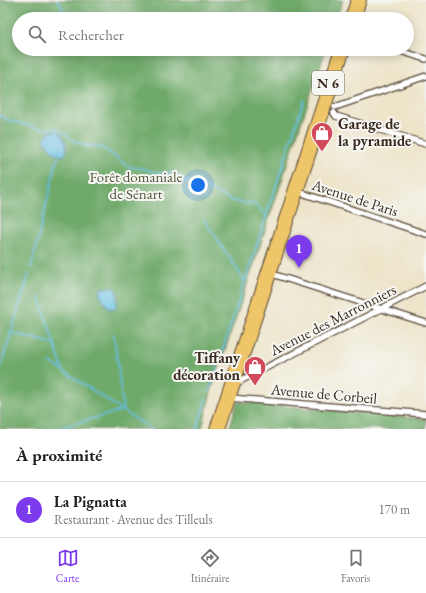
<!DOCTYPE html>
<html lang="fr">
<head>
<meta charset="utf-8">
<style>
	:root { --surface:#fff; --page:#f2f2f2; --text:#222; --muted:#767676; --line:#e0e0e0; --accent:#7c3aed }
	body { margin:0; font-family:"EB Garamond",serif; background:var(--page); color:var(--text) }
	.you { position:absolute; left:198px; top:185px; width:14px; height:14px; margin:-10px; border:3px solid #fff; border-radius:50%; background:#1a73e8; box-shadow:0 0 0 6px #1a73e833 }
	.badge { display:grid; place-items:center; width:26px; height:26px; border-radius:50%; background:var(--accent); color:#fff; font-size:13px; font-weight:700 }
	.pin { position:absolute; translate:-50% -33px; filter:drop-shadow(0 1px 2px #0008) }
	.pin::after { content:''; position:absolute; top:21px; width:14px; height:12px; background:inherit; clip-path:polygon(0 0,100% 0,50% 100%) }
	.list { margin:0; padding:0; list-style:none }
	h2 { display:flex; justify-content:space-between; align-items:center; height:52px; margin:0; padding:0 16px; font-size:17px }
	h2 small { font-size:13px; font-weight:400; color:var(--muted) }
	.list li { display:grid; grid-template-columns:26px 1fr auto; gap:12px; align-items:center; box-sizing:border-box; height:56px; padding:0 16px; border-top:1px solid var(--line) }
	.list b { display:block; font-size:15px; white-space:nowrap }
	.list p { margin:0; font-size:13px; white-space:nowrap; color:var(--muted) }
	.list em { font-size:13px; font-style:normal; color:var(--muted) }
	.icon { flex:none; width:22px; height:22px; fill:none; stroke:currentColor; stroke-width:2; stroke-linecap:round; stroke-linejoin:round }
	.map { position:relative; flex:none; width:426px; height:429px; overflow:hidden }
	.search { position:absolute; background:var(--surface); box-shadow:0 2px 10px #0003; left:12px; right:12px; top:12px; height:44px; display:flex; align-items:center; gap:10px; box-sizing:border-box; padding:0 14px; border-radius:22px; color:var(--muted); font-size:15px }
	.sheet { height:108px; background:var(--surface) }
	nav { display:flex; justify-content:space-around; align-items:center; box-sizing:border-box; height:56px; border-top:1px solid var(--line); background:var(--surface); font-size:11px; color:var(--muted) }
	nav a { display:grid; justify-items:center; gap:2px }
	nav .on { color:var(--accent) }
	.map>svg:first-child { display:block }
	.forest { fill:#70aa6a; stroke:#566a44 }
	.water { fill:#66bee3; stroke:#507480 }
	.lines { fill:none; stroke-linecap:round; stroke-linejoin:round }
	.stream { stroke:#66bee3; stroke-width:1.5 }
	.street-casing { stroke:#564638; stroke-width:8 }
	.primary-casing { stroke:#564638; stroke-width:10 }
	.street { stroke:#fff; stroke-width:5.5 }
	.primary { stroke:#eec569; stroke-width:8 }
	.labels { text-anchor:middle; stroke-width:4; stroke-linejoin:round; paint-order:stroke }
	.shield { fill:#f6f6f2; stroke:#73675e; stroke-width:1 }
	.shield-label { font-size:14px; font-weight:bold; fill:#3b2a1e }
	.poi-label { font-size:15px; font-weight:bold; fill:#3b2a1e; stroke:#f6f6f2; text-anchor:start }
	.park-label { font-size:15px; fill:#53583a; stroke:#f6f6f2 }
	.street-label { font-size:15px; fill:#3b2a1e; stroke:#f6f6f2 }
</style>
</head>
<body>
<div class="map">
<svg width="426" height="429" viewBox="0 0 426 429">
	<rect width="100%" height="100%" fill="#f6f6f2"/>
	<filter id="ink" filterUnits="userSpaceOnUse"><feTurbulence type="fractalNoise" baseFrequency=".025" numOctaves="2"/><feDisplacementMap in="SourceGraphic" scale="8" xChannelSelector="R" yChannelSelector="G"/><feConvolveMatrix kernelMatrix="1 2 1 2 8 2 1 2 1" color-interpolation-filters="sRGB"/></filter>
	<filter id="wash" filterUnits="userSpaceOnUse"><feTurbulence type="fractalNoise" baseFrequency=".012" numOctaves="4" result="noise"/><feDisplacementMap in="SourceGraphic" scale="16" xChannelSelector="R" yChannelSelector="G"/><feGaussianBlur stdDeviation="0.9" result="paint"/><feColorMatrix in="noise" values="0 0 0 0 0 0 0 0 0 0 0 0 0 0 0 0 0 1.4 0 .05"/><feComposite in="paint" operator="in"/></filter>
	<g filter="url(#wash)">
		<rect width="100%" height="100%" fill="#ede4c9"/>
		<g class="forest">
			<path d="M0,0H343L336,19H19V49H326L212,389L202,429H0Z"/>
			<path d="M242,402L426,419V429H229L237,403Z"/>
		</g>
		<g class="water">
			<path d="M58,130C64,137 70,148 64,156C53,155 49,147 44,139L48,133Z"/>
			<path d="M113,287L118,294L116,308L109,309L100,295L101,288Z"/>
		</g>
		<g class="lines">
			<g class="stream">
				<path d="M57,0L67,15"/>
				<path d="M0,116L11,121L30,126L43,129L57,128L73,140L89,147L93,145L103,148L129,167L140,168L158,173H173L186,181L194,182L233,201L248,204L252,202L266,215"/>
				<path d="M204,220L245,281"/>
				<path d="M31,268L58,156"/>
				<path d="M39,296L63,370"/>
				<path d="M12,333L55,344"/>
				<path d="M50,362L151,429"/>
				<path d="M0,369L29,274"/>
				<path d="M209,392L304,100"/>
				<path d="M56,429L123,410L114,334"/>
				<path d="M197,429L206,399"/>
			</g>
		</g>
	</g>
	<g filter="url(#ink)">
		<g class="lines">
			<g class="street-casing">
				<g id="street">
					<path d="M394,49L426,59"/>
					<path d="M335,107L426,76"/>
					<path d="M334,113L336,116L426,144"/>
					<path d="M299,192L426,234"/>
					<path d="M272,274L426,323"/>
					<path d="M236,383L426,286"/>
					<path d="M229,398L426,414"/>
				</g>
			</g>
			<g class="primary-casing">
				<g id="primary">
					<path d="M349,19L355,0"/>
					<path d="M356,19L362,0"/>
					<path d="M214,429L339,49"/>
					<path d="M221,429L346,49"/>
				</g>
			</g>
			<use href="#street" class="street"/>
			<use href="#primary" class="primary"/>
		</g>
	</g>
	<defs>
		<g id="shop-pin" transform="scale(1.15)"><path d="M0 17L-7.5 6A9.5 9.5 0 1 1 7.5 6Z" fill="#d1495b" stroke="#f6f6f2"/><path d="M-5-2.5h2.3a2.7 3.5 0 0 1 5.4 0H5L5.5 6h-11ZM-1.5-2.5h3a1.5 2.3 0 0 0-3 0Z" fill="#fff"/></g>
	</defs>
	<g fill-rule="evenodd">
		<use href="#shop-pin" x="322" y="133"/>
		<use href="#shop-pin" x="255" y="367"/>
	</g>
	<g class="labels">
		<rect class="shield" x="312" y="71" width="32" height="24" rx="3"/>
		<g class="shield-label">
			<text x="328" y="88">N 6</text>
		</g>
		<g class="poi-label">
			<text x="338" y="129">Garage de<tspan x="338" dy="17">la pyramide</tspan></text>
			<text x="240" y="363" text-anchor="end">Tiffany<tspan x="240" dy="17">décoration</tspan></text>
		</g>
		<g class="park-label">
			<text x="136" y="182">Forêt domaniale<tspan x="136" dy="17">de Sénart</tspan></text>
		</g>
		<g class="street-label">
			<text transform="translate(355 198) rotate(18)" y="5">Avenue de Paris</text>
			<text transform="translate(333 320) rotate(-27)" y="5">Avenue des Marronniers</text>
			<text transform="translate(324 394) rotate(5)" y="5">Avenue de Corbeil</text>
		</g>
	</g>
</svg>
<div class="you"></div>
<div class="pin badge" style="left:299px;top:268px">1</div>
<div class="search"><svg class="icon" aria-label="search" viewBox="0 0 24 24"><circle cx="10" cy="10" r="6"/><path d="M15 15l6 6"/></svg>Rechercher</div>
</div>
<section class="sheet">
<h2>À proximité<small></small></h2>
<ul class="list">
<li><span class="badge">1</span><div><b>La Pignatta</b><p>Restaurant · Avenue des Tilleuls</p></div><em>170 m</em></li>
</ul>
</section>
<nav>
<a class="on"><svg class="icon" aria-label="map" viewBox="0 0 24 24"><path d="M3 6l6-2 6 2 6-2v14l-6 2-6-2-6 2zM9 4v14M15 6v14"/></svg>Carte</a>
<a><svg class="icon" aria-label="directions" viewBox="0 0 24 24"><path d="M12 3l9 9-9 9-9-9zM9 14v-3h6M13 9l2 2-2 2"/></svg>Itinéraire</a>
<a><svg class="icon" aria-label="saved" viewBox="0 0 24 24"><path d="M7 4h10v16l-5-4-5 4z"/></svg>Favoris</a>
</nav>
</body>
</html>
